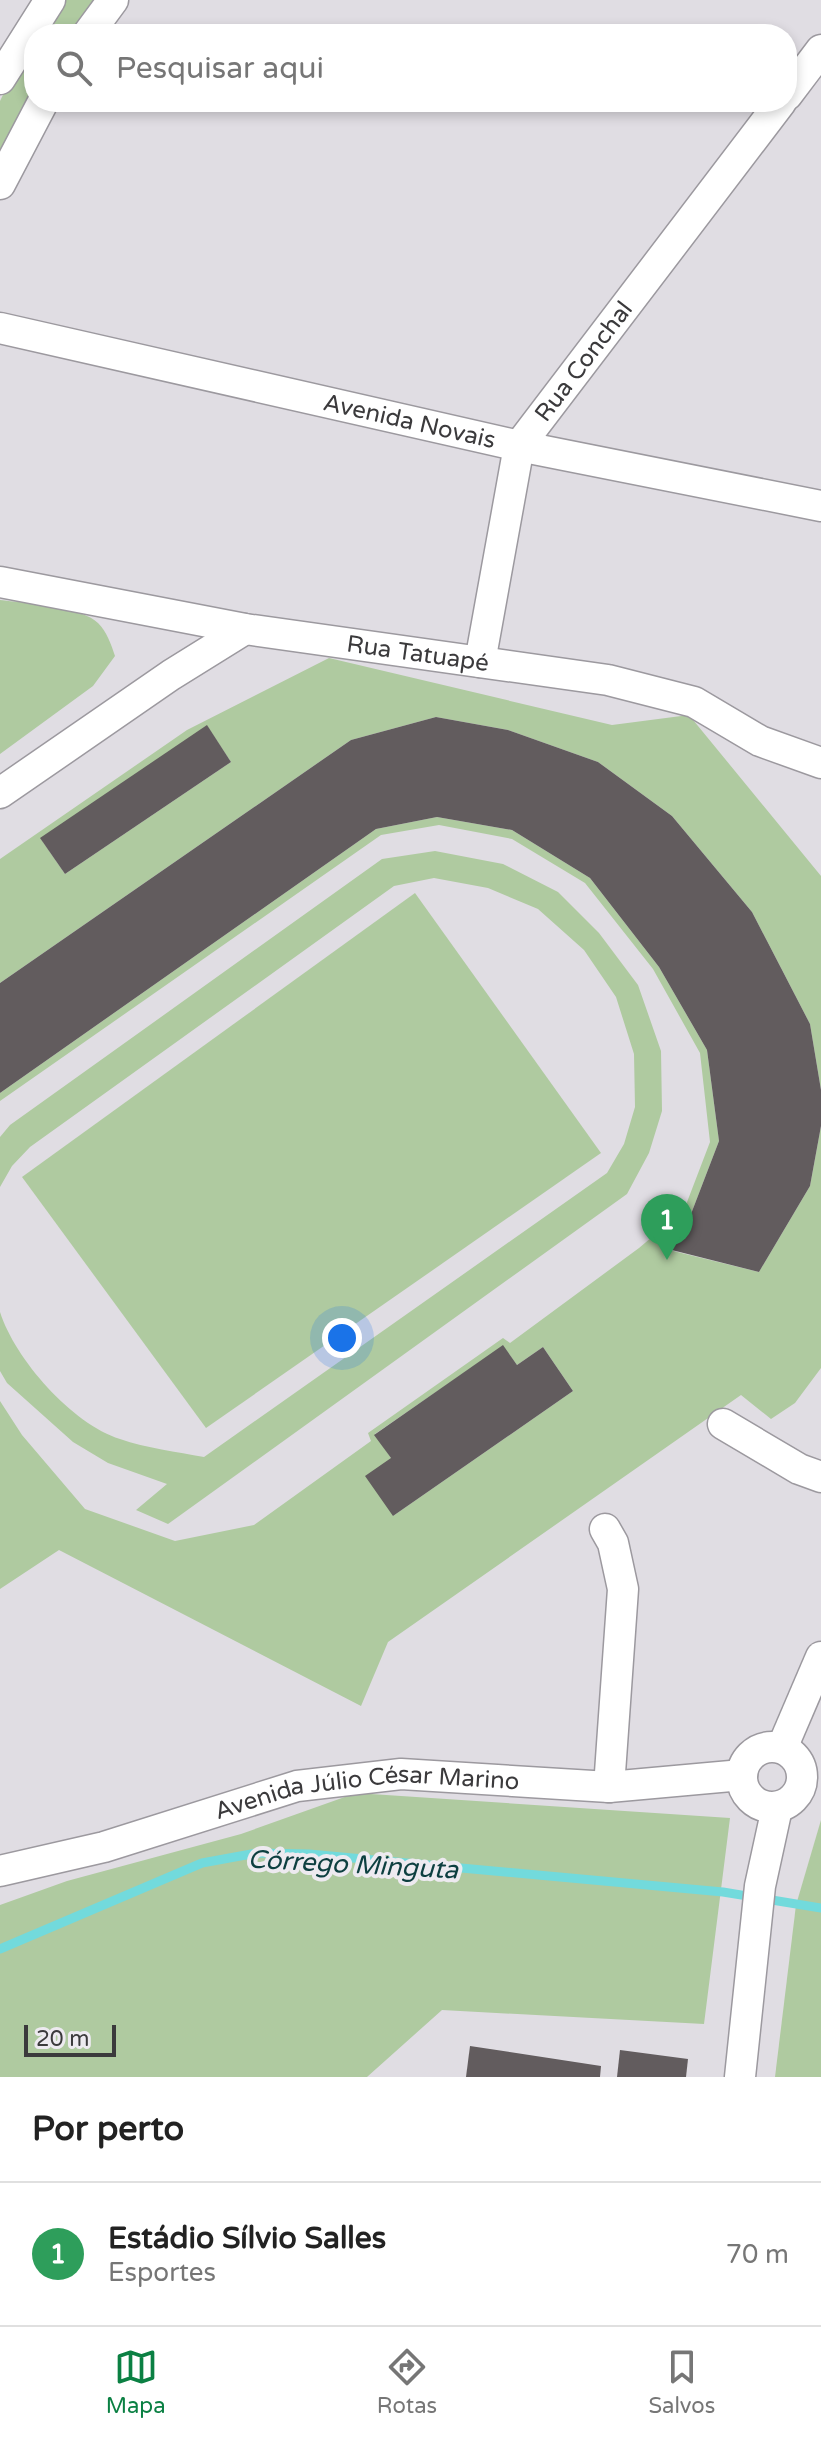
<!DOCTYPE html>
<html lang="pt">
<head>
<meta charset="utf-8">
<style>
	:root { --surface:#fff; --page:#f2f2f2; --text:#222; --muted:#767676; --line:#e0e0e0; --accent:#0b8043 }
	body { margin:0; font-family:"Varela Round",sans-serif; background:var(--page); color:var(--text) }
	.scale { position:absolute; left:24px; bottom:20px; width:92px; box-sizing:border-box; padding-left:8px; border:4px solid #3b3a3c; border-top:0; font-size:22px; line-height:28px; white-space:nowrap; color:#3b3a3c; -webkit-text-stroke:6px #edeaf0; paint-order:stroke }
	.you { position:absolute; left:342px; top:1338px; width:28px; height:28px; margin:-20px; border:6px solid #fff; border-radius:50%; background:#1a73e8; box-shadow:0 0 0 12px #1a73e833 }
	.badge { display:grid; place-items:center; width:52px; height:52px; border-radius:50%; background:var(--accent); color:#fff; font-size:26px; font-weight:700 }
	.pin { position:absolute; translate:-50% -66px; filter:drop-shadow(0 2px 4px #0008) }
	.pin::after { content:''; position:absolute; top:42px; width:28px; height:24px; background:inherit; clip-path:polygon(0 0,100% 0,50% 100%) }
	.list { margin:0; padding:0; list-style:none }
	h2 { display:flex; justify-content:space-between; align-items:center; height:104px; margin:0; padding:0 32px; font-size:34px }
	h2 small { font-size:26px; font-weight:400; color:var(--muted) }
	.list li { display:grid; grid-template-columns:52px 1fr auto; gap:24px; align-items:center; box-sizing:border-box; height:144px; padding:0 32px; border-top:2px solid var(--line) }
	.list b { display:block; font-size:30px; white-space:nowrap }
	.list p { margin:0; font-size:26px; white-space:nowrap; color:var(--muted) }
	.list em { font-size:26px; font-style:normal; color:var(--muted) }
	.icon { flex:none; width:44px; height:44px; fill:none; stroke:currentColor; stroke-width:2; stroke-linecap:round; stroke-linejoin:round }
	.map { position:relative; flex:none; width:821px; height:2077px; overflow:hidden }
	.search { position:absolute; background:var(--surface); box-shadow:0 4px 12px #0003; left:24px; right:24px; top:24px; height:88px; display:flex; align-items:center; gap:20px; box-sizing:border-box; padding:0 28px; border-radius:32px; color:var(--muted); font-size:30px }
	.sheet { height:248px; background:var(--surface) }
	nav { display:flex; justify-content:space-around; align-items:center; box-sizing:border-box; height:112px; border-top:2px solid var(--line); background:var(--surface); font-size:22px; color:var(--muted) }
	nav a { display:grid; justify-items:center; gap:4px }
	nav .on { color:var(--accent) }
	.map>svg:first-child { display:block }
	.green { fill:#afcaa0; fill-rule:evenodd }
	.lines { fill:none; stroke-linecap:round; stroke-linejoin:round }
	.stream { stroke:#72dadc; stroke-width:9 }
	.building { fill:#625c5e }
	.minor-casing { stroke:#9c999f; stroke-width:33 }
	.minor { stroke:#fff; stroke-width:30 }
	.labels { text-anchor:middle; stroke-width:8; stroke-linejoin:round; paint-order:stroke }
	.street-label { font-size:24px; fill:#3b3a3c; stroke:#edeaf0 }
	.water-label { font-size:26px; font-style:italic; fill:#0d3f40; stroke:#edeaf0 }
</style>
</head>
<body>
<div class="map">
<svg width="821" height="2077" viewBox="0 0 821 2077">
	<rect width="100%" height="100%" fill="#e0dde3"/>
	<g class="green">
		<path d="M64,0H103L77,34H39Z"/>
		<path d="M34,41V102L0,171V101L21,58Z"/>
		<path d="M0,600C23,603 83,607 98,623C107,632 111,644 115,656L93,686L0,754Z"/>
		<path d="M329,658L612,725L689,715L821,876V1090L810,1024L752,912L672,816L598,762L508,730L436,717L351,740L0,983V859L187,730ZM207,726L231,762L65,874L41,839Z"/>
		<path d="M437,817L512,830L590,878L659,967L707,1050L719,1141L691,1214L661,1248L759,1272L810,1186L821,1126V1368L795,1403L771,1419L741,1395L388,1642L361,1706L59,1550L0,1589V1401L22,1435L85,1509L175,1541L254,1525L371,1441L368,1433L503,1338L510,1343L639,1248L684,1210L710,1142L700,1053L653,969L585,883L512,839L439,825L381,835L0,1101V1093L376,829ZM503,1346L517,1365L543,1347L573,1391L393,1516L391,1458L375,1434Z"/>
		<path d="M435,851L503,864L558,892L599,933L638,985L661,1051L662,1111L649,1153L627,1194L168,1524L136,1510L167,1484L108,1463L73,1442L7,1383L0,1371V1312C15,1359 72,1424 120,1439C146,1448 177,1452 204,1457L607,1173L624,1144L635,1107L634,1054L616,997L584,950L538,909L488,888L434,878L394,886L30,1147L12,1166L0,1187V1137L10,1125L382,859Z"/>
		<path d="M415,893L601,1153L206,1428L22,1177Z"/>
		<path d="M356,1793L730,1818L704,2024L442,2010L367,2077H0V1905L67,1881L241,1834Z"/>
		<path d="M821,1820V2077H775L796,1905Z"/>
	</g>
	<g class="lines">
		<path class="stream" d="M0,1949L202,1863L257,1853L309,1854L723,1892L821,1908"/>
	</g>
	<g class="building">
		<path d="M436,717L508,730L598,762L672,816L752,912L810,1024L821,1090V1126L810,1186L759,1272L660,1247L691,1214L719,1141L707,1050L659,967L590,878L512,830L437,817L376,829L0,1093V983L351,740Z"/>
		<path d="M207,725L231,762L65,874L40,838Z"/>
		<path d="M503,1345L517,1365L543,1347L573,1391L393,1516L365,1476L391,1458L374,1435Z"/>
		<path d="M470,2046L601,2066L600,2077H466Z"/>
		<path d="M620,2050L688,2059L686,2077H617Z"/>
	</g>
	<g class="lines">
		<g class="minor-casing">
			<g id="minor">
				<path d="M88,34L113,0"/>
				<path d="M0,79L50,0"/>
				<path d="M787,95L821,50"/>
				<path d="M0,184L43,102"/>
				<path id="s1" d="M0,328L519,446L821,506"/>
				<path id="s2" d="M0,582L245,629L608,680L694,702L760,741L821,763"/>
				<path id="s3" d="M480,662L519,446L781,102"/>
				<path d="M0,793L171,675L245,629"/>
				<path d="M723,1424L799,1469L821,1477"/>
				<path d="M605,1529L613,1543L623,1589L609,1787"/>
				<circle cx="772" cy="1777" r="30"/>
				<path d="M782,1748L821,1657"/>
				<path id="s4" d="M0,1871L104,1847L297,1786L401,1774L609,1787L742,1775"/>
				<path d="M740,2077L760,1886L777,1808"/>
			</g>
		</g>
		<use href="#minor" class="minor"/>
	</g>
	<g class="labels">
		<g class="street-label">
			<text dy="8" stroke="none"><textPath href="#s3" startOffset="326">Rua Conchal</textPath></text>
			<text dy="8" stroke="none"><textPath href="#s1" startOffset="420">Avenida Novais</textPath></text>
			<text dy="8" stroke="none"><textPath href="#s2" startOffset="424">Rua Tatuapé</textPath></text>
			<text dy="8" stroke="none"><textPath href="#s4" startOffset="378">Avenida Júlio César Marino</textPath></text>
		</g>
		<g class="water-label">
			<text transform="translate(353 1864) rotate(3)" y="9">Córrego Minguta</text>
		</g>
	</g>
</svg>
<div class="scale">20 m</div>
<div class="you"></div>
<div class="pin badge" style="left:667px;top:1260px;background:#2e9e5b">1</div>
<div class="search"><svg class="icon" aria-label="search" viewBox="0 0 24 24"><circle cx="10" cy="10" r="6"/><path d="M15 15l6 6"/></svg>Pesquisar aqui</div>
</div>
<section class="sheet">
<h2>Por perto<small></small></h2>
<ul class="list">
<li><span class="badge" style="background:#2e9e5b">1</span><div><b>Estádio Sílvio Salles</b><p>Esportes</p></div><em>70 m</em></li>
</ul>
</section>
<nav>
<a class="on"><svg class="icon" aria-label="map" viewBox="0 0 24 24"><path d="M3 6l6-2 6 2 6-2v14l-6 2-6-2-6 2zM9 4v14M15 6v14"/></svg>Mapa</a>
<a><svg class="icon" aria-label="directions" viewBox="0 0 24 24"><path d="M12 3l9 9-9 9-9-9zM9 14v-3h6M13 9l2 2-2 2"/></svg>Rotas</a>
<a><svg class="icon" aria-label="saved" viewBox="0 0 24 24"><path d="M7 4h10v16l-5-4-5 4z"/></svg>Salvos</a>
</nav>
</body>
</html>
